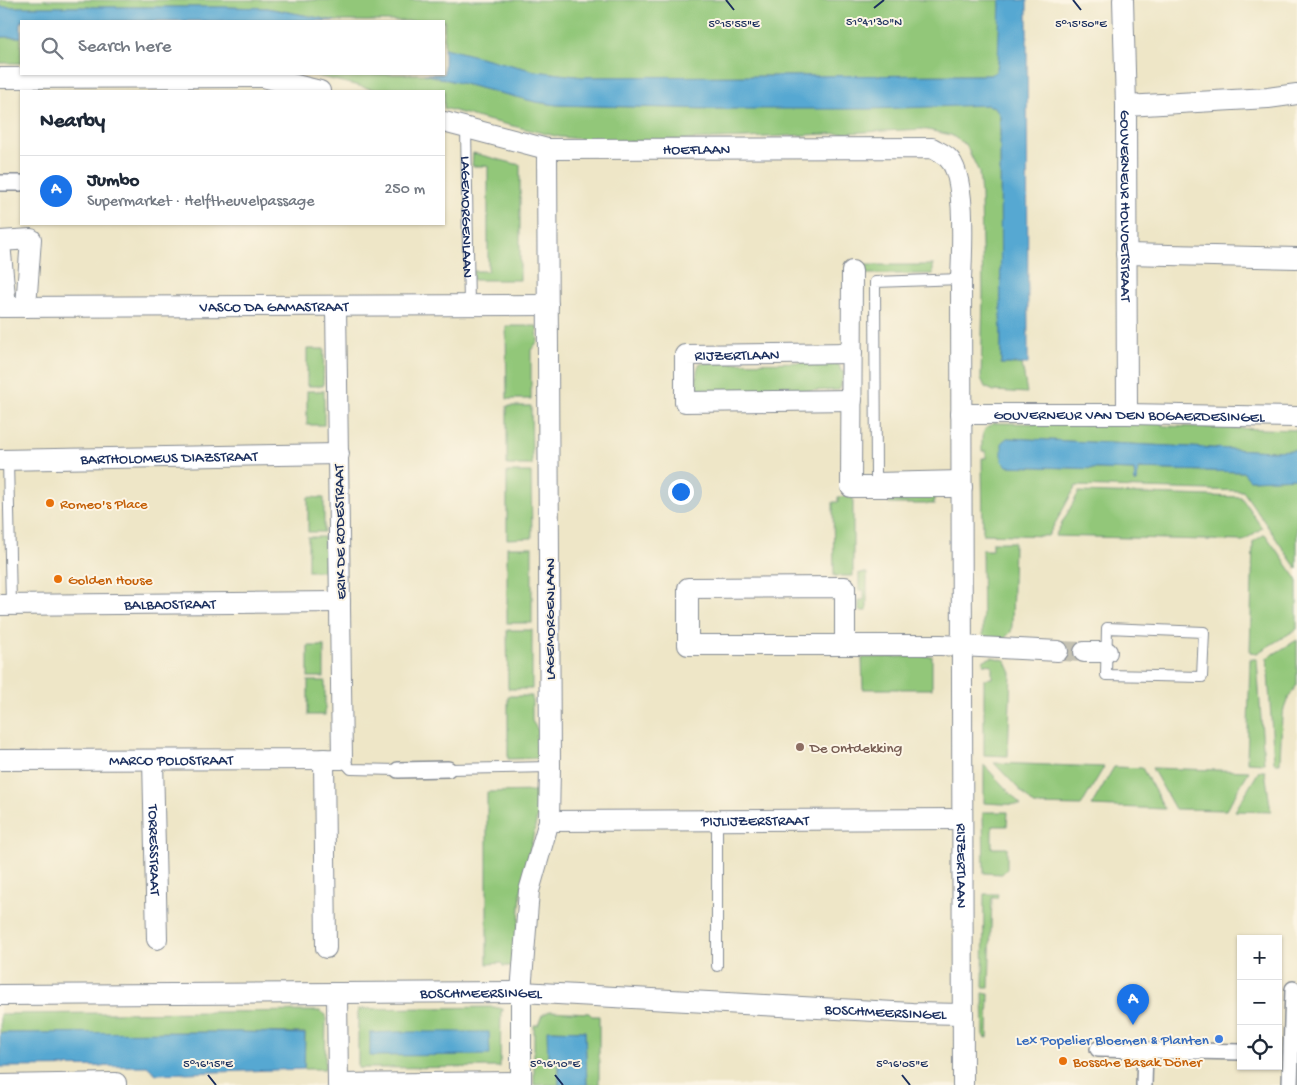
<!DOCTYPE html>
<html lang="en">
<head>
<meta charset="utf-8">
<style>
	:root { --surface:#fff; --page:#f6f6f7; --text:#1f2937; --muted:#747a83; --line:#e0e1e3; --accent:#1a73e8 }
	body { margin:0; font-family:"Gochi Hand",sans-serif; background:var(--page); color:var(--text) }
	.controls { position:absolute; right:15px; bottom:15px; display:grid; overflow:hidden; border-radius:0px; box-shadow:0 1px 4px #0004 }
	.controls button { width:45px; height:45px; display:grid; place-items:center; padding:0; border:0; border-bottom:1px solid var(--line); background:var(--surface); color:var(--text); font:25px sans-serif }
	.you { position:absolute; left:680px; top:491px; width:18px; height:18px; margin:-12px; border:4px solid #fff; border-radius:50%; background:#1a73e8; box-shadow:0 0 0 8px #1a73e833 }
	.badge { display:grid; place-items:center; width:32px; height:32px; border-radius:50%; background:var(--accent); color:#fff; font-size:16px; font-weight:700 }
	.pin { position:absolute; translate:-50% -41px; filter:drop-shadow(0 1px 2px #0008) }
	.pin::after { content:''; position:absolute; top:26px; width:18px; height:15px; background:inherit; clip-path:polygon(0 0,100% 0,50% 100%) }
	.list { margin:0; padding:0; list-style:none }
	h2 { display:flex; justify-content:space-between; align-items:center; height:65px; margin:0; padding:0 20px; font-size:21px }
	h2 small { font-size:16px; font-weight:400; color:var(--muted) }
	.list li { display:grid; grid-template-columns:32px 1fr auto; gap:15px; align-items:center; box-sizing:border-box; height:70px; padding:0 20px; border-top:1px solid var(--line) }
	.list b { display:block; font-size:19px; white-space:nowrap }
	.list p { margin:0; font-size:16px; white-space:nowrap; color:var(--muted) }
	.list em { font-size:16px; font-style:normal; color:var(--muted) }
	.icon { flex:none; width:28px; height:28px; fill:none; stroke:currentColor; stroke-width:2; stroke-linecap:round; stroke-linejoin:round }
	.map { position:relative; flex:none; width:1297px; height:1085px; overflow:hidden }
	.search { position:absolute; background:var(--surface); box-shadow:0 1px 4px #0004; left:20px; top:20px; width:425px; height:55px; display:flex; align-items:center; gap:12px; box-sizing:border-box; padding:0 18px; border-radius:0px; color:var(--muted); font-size:19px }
	.panel { position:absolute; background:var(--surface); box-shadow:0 1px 4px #0004; left:20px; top:90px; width:425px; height:135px; border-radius:0px }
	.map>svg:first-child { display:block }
	.green { fill:#92c779; stroke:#567b6c }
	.water { fill:#57a8d2; stroke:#396c98 }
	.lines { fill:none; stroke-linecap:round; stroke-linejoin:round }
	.minor-tunnel { stroke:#c4c1b2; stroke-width:20; stroke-dasharray:20 10; stroke-linecap:butt }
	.service-casing { stroke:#848a92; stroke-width:12 }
	.pedestrian-casing { stroke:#848a92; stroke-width:18 }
	.minor-casing { stroke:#848a92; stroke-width:22 }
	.service { stroke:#fff; stroke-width:10 }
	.pedestrian { stroke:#fff; stroke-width:15 }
	.minor { stroke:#fff; stroke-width:20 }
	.ticks { fill:none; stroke:#1b2f5e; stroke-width:2 }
	.food-dot { fill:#e8710a; stroke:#fcf5e5; stroke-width:2 }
	.education-dot { fill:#8d6e63; stroke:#fcf5e5; stroke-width:2 }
	.shop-dot { fill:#3f7fe0; stroke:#fcf5e5; stroke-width:2 }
	.labels { text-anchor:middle; stroke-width:4; stroke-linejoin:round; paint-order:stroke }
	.street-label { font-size:15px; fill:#1b2f5e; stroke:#fcf5e5 }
	.food-label { font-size:15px; fill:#c56008; stroke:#fcf5e5; text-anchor:start }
	.education-label { font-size:15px; fill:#785e54; stroke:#fcf5e5; text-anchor:start }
	.shop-label { font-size:15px; fill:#366cbe; stroke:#fcf5e5; text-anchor:end }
	.ticks-label { font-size:12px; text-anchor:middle; fill:#1b2f5e; stroke:#fcf5e5; stroke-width:4; stroke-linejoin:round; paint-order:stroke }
</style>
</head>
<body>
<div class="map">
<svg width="1297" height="1085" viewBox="0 0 1297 1085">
	<rect width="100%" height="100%" fill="#fcf5e5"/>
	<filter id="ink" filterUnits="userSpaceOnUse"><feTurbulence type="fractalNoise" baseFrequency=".02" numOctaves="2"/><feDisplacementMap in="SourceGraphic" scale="10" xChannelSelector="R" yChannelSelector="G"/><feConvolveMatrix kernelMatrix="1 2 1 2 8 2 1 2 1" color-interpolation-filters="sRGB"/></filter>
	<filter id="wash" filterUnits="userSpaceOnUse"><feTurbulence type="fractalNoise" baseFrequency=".0096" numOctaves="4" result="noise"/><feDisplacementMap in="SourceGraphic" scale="20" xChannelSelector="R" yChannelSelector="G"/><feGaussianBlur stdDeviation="1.12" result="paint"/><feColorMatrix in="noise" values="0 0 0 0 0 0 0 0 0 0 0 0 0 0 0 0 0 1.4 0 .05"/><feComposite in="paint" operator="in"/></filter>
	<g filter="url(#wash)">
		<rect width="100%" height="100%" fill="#eee6c7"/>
		<g class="green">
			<path d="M0,0H1000C1000,24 1002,49 996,72L990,75L583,77L535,71L444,48V21H335L267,8L224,7H0Z"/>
			<rect x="0" y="37" width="21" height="26"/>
			<path d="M309,74H424L536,102L557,105L713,109L987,105L995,107L1000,116L1001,364H1022L1027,393L994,391L985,387L981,378L983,295L981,195L979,172L966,145L951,135L923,129L746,138L617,142L560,137L483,119L444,108V91H380Z"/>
			<path d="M473,153L520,165V280H473V271H488V166H472Z"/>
			<rect x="857" y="265" width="76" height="9"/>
			<path d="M506,326H537L538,341L531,350V399H507Z"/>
			<path d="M307,349H324L323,386H307Z"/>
			<path d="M835,362L839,365L841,371L844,372L841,386L839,390L702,393C695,386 695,371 700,363Z"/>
			<rect x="307" y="391" width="17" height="34"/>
			<path d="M507,406H531L532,465H507Z"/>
			<path d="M1092,419L1158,421L1164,426L1297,430V450L1271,451L1007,438V466L1134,470L1135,482H1137V469L1243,472L1250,480L1297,478V569L1243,491L1076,486L1048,536L983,534L982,458H986V451H982C982,437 980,430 994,423L1087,424Z"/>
			<path d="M507,472H531L532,538L507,539Z"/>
			<path d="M1079,492L1241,497L1262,528L1243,541L1055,536Z"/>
			<path d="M853,496V576H834L833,502H838V497Z"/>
			<rect x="889" y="496" width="45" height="8"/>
			<path d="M308,497L324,498V532H308Z"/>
			<path d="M1265,534L1297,579V629L1257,653L1250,652L1253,542Z"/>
			<rect x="308" y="537" width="16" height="34"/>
			<path d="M992,542H1014L1012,625L1011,632L1004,639H987L983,635L982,550H992Z"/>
			<rect x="507" y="547" width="25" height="76"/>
			<path d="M859,573H867V611H859V600H864V590H859Z"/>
			<path d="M507,630H532V689H508Z"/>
			<path d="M1297,640V685L1288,698L1282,715L1280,763H1274L1267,658Z"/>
			<rect x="308" y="646" width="16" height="31"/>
			<path d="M932,656V689H863L862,658Z"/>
			<path d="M992,657L1005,660L1011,673L1008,756L984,755V679L992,678V665L983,664L984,660Z"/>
			<path d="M1250,659H1257L1264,763L1247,762Z"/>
			<rect x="308" y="681" width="17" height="34"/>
			<path d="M508,696H532V721L540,733V758L508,759Z"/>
			<path d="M994,763L1104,767L1081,806L1034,805Z"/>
			<path d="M984,765L1021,805L984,803Z"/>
			<path d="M1114,767L1142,768L1165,809L1091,806Z"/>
			<path d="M1152,768L1249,771L1226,810L1175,809Z"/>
			<path d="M1259,771H1265L1271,812L1235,811Z"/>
			<path d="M540,791L538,813L521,893L516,966H503L502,963L487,964V792Z"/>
			<path d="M983,812H1008L1007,826H992V848H1007V869L1002,874L984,873Z"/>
			<path d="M984,894H998L997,898H992L989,987H983Z"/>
			<path d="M983,993H989L988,1038L984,1037Z"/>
			<path d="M494,1007L503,1009V1011H501L500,1067L358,1068V1009Z"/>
			<path d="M320,1011L326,1015L325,1069H304L305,1033L238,1032L0,1033V1014Z"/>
			<path d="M550,1011L589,1013L592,1016H599V1085H587L585,1031L548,1030V1058L555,1059L559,1064V1085H534V1025H538L542,1015Z"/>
		</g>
		<g class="water">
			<path d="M1000,0H1027L1028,364H1001L1000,116L995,107L987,105L870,109H713L557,105L536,102L424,74H444V48L535,71L583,77L990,75L996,72L998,64Z"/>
			<path d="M0,7H224L267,8L335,21H21V37H0Z"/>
			<path d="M1007,438L1271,451L1297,450V478L1250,480L1243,472L1138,469L1137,482H1135L1134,470L1007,466L1002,461V442Z"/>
			<path d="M547,1030L585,1031L587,1085H559V1064L555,1059L548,1058Z"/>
			<path d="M238,1032L305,1034L304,1069L156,1074L147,1066L0,1067V1033Z"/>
			<path d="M397,1032H489L490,1055L370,1056V1033Z"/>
		</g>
	</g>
	<g filter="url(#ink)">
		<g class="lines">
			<path class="minor-tunnel" d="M1058,651L1084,652"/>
			<g class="service-casing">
				<g id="service">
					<path id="s1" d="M466,128L469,306"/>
					<path d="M961,279L875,282L876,478L962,476"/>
					<path d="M8,460L11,605"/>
					<path d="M1107,628L1204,632L1202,677L1106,675Z"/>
					<path d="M342,759L351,769L398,770"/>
					<path d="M448,769L550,767"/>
					<path d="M717,966V820"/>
				</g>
			</g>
			<g class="pedestrian-casing">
				<g id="pedestrian">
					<path d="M0,183H21"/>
					<path d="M398,770L448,769"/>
					<path d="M1098,1049L1241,1052"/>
					<path d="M1144,1085L1145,1051"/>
					<path d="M1290,1085L1293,989"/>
				</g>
			</g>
			<g class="minor-casing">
				<g id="minor">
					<path id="s2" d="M1123,0L1126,106L1127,414"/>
					<path d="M0,78L263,77L320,91"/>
					<path d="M1126,106L1268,98L1297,94"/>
					<path id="s3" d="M444,122L547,149L932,148C937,151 944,154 948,158C967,175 962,253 961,279L963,1085"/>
					<path d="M0,241L31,239L26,307"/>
					<path d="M0,243L6,307"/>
					<path d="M1126,254L1297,258"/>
					<path d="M852,271L851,487H962"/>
					<path id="s4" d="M0,307L548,305"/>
					<path id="s5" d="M852,400L685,402V355L852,353"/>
					<path id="s6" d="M961,414H1127L1297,417"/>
					<path id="s7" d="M0,460L339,454"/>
					<path id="s8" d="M0,605L340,602"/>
					<path d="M845,644V587L688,588V645H941L1058,651"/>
					<path d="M1084,652H1107"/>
					<path d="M324,759L326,948"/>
					<path id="s9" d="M0,760L342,759L336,306"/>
					<path id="s10" d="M153,760L157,939"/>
					<path id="s11" d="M549,821L962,819"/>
					<path d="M337,993L338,1085"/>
					<path id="s12" d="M0,995L521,992L912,1013L963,1014"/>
					<path d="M338,1084L521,1082"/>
					<path d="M0,1085L116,1083V1085"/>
					<path d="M521,1085V992L529,891L549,821L550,767L547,149"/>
				</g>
			</g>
			<use href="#service" class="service"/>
			<use href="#pedestrian" class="pedestrian"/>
			<use href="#minor" class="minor"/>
		</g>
	</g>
	<path class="ticks" d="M726,0L734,10M1073,0L1081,10M874,8L884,0M208,1075L216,1085M555,1075L563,1085M902,1075L910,1085"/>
	<g class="food-dot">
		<circle cx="50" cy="503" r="5"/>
		<circle cx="58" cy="579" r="5"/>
		<circle cx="1063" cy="1061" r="5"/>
	</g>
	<circle class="education-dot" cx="800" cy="747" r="5"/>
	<circle class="shop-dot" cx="1219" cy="1039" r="5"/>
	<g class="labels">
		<g class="street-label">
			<text dy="5" stroke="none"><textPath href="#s3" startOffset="256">HOEFLAAN</textPath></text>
			<text dy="5" stroke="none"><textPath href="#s2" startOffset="206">GOUVERNEUR HOLVOETSTRAAT</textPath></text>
			<text dy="5" stroke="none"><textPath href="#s1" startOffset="89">LAGEMORGENLAAN</textPath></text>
			<text dy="5" stroke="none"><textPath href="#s4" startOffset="274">VASCO DA GAMASTRAAT</textPath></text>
			<text dy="5" stroke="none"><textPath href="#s5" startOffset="266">RIJZERTLAAN</textPath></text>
			<text dy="5" stroke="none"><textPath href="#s6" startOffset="168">GOUVERNEUR VAN DEN BOGAERDESINGEL</textPath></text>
			<text dy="5" stroke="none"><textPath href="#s7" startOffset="169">BARTHOLOMEUS DIAZSTRAAT</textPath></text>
			<text transform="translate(339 532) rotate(-91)" y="5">ERIK DE RODESTRAAT</text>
			<text dy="5" stroke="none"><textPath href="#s8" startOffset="170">BALBAOSTRAAT</textPath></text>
			<text transform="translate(549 619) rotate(-90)" y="5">LAGEMORGENLAAN</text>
			<text dy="5" stroke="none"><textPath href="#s9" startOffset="171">MARCO POLOSTRAAT</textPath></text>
			<text dy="5" stroke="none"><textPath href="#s11" startOffset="206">PIJLIJZERSTRAAT</textPath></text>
			<text dy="5" stroke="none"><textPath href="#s10" startOffset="90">TORRESSTRAAT</textPath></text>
			<text dy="5" stroke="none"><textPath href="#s3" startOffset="1221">RIJZERTLAAN</textPath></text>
			<text dy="5" stroke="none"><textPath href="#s12" startOffset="481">BOSCHMEERSINGEL</textPath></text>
			<text dy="5" stroke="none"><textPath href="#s12" startOffset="886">BOSCHMEERSINGEL</textPath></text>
		</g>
		<g class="food-label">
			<text x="60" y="508">Romeo's Place</text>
			<text x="68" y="584">Golden House</text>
			<text x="1073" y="1066">Bossche Basak Döner</text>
		</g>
		<g class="education-label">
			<text x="810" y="752">De Ontdekking</text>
		</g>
		<g class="shop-label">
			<text x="1209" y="1044">Lex Popelier Bloemen &amp; Planten</text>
		</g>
	</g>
	<g class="ticks-label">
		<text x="874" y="25">51°41'30"N</text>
		<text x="734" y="27">5°15'55"E</text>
		<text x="1081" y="27">5°15'50"E</text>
		<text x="208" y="1067">5°16'15"E</text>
		<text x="555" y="1067">5°16'10"E</text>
		<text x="902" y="1067">5°16'05"E</text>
	</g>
</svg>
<div class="controls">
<button>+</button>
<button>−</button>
<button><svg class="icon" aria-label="locate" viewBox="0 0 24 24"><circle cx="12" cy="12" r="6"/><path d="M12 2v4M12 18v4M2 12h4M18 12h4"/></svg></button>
</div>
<div class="you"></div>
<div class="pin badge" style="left:1133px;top:1025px">A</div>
<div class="search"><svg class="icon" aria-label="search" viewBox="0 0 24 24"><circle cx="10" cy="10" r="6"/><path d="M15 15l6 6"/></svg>Search here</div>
<section class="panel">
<h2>Nearby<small></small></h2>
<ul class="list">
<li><span class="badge">A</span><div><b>Jumbo</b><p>Supermarket · Helftheuvelpassage</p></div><em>250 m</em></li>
</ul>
</section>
</div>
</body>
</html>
